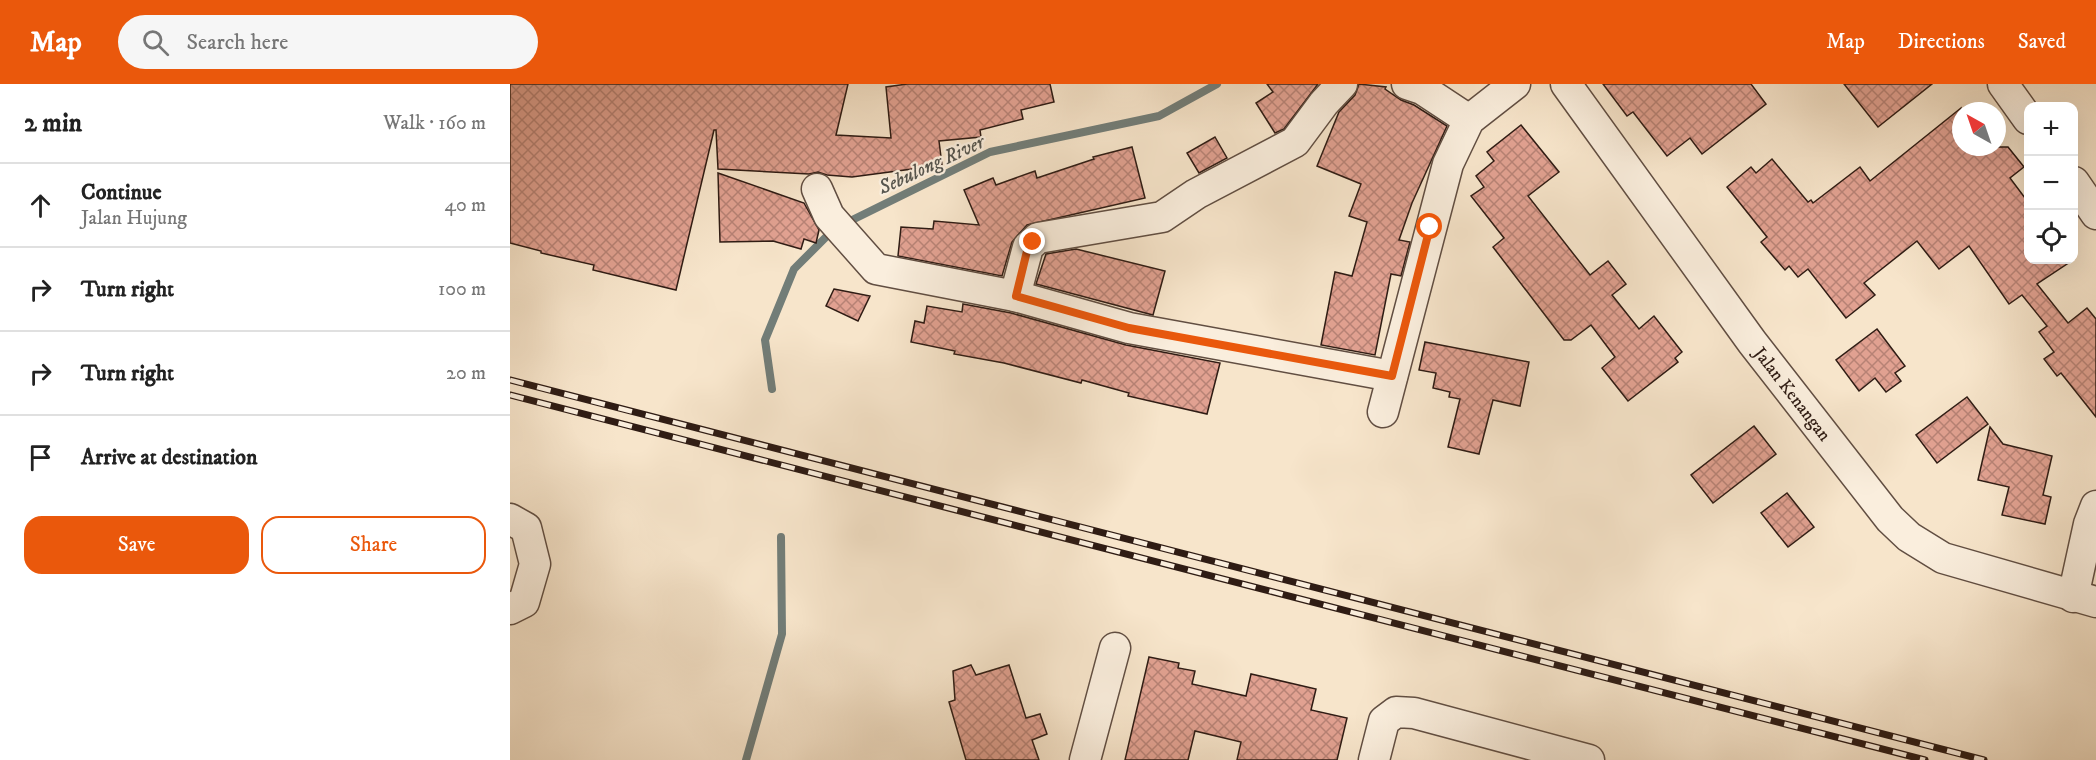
<!DOCTYPE html>
<html lang="en">
<head>
<meta charset="utf-8">
<style>
	:root { --surface:#fff; --page:#f6f6f6; --text:#222; --muted:#767676; --line:#e0e0e0; --accent:#ea580c }
	body { margin:0; font-family:"IM FELL DW Pica",serif; background:var(--page); color:var(--text) }
	.controls { position:absolute; right:18px; top:18px; display:grid; overflow:hidden; border-radius:12px; box-shadow:0 6px 24px #0002 }
	.controls button { width:54px; height:54px; display:grid; place-items:center; padding:0; border:0; border-bottom:2px solid var(--line); background:var(--surface); color:var(--text); font:30px sans-serif }
	.compass { position:absolute; left:1442px; top:18px; width:54px; height:54px; border-radius:50%; background:var(--surface); box-shadow:0 6px 24px #0002; rotate:320deg }
	.stop { position:absolute; width:18px; height:18px; margin:-14px; border:4px solid #ea580c; border-radius:50%; background:#fff }
	.stop.end { background:#ea580c; border-color:#fff; box-shadow:0 2px 6px #0008 }
	.list { margin:0; padding:0; list-style:none }
	h2 { display:flex; justify-content:space-between; align-items:center; height:78px; margin:0; padding:0 24px; font-size:26px }
	h2 small { font-size:20px; font-weight:400; color:var(--muted) }
	.list li { display:grid; grid-template-columns:39px 1fr auto; gap:18px; align-items:center; box-sizing:border-box; height:84px; padding:0 24px; border-top:2px solid var(--line) }
	.list b { display:block; font-size:22px; white-space:nowrap }
	.list p { margin:0; font-size:20px; white-space:nowrap; color:var(--muted) }
	.list em { font-size:20px; font-style:normal; color:var(--muted) }
	.actions { display:flex; gap:12px; padding:18px 24px }
	.actions a { flex:1; padding:14px 0; border:2px solid var(--accent); border-radius:18px; text-align:center; font-size:21px; color:var(--accent) }
	.actions .main { background:var(--accent); color:#fff }
	.icon { flex:none; width:33px; height:33px; fill:none; stroke:currentColor; stroke-width:2; stroke-linecap:round; stroke-linejoin:round }
	.map { position:relative; flex:none; width:1586px; height:676px; overflow:hidden }
	header { display:flex; align-items:center; gap:36px; box-sizing:border-box; height:84px; padding:0 30px; background:var(--accent); color:#fff }
	header strong { font-size:28px }
	nav { display:flex; gap:33px; margin-inline-start:auto; font-size:21px }
	.search { width:420px; height:54px; background:var(--page); display:flex; align-items:center; gap:15px; box-sizing:border-box; padding:0 21px; border-radius:33px; color:var(--muted); font-size:22px }
	main { display:flex }
	aside { flex:1; background:var(--surface) }
	.map>svg:first-child { display:block }
	.lines { fill:none; stroke-linecap:round; stroke-linejoin:round }
	.stream { stroke:#727d78; stroke-width:8 }
	.building { fill:url(#building-cross-hatch); stroke:#2f1c14; stroke-width:1.5 }
	.minor-casing { stroke:#614e42; stroke-width:33 }
	.minor { stroke:#faeedd; stroke-width:30 }
	.rail-casing { stroke:#2f1c14; stroke-width:7 }
	.rail { stroke:#faeedd; stroke-width:4.5; stroke-dasharray:14; stroke-linecap:butt }
	.route { stroke:#ea580c; stroke-width:8 }
	.labels { text-anchor:middle; stroke-width:4.5; stroke-linejoin:round; paint-order:stroke }
	.street-label { font-size:18px; fill:#2f1c14; stroke:#faeedd }
	.water-label { font-size:20px; font-style:italic; fill:#56554e; stroke:#faeedd }
</style>
</head>
<body>
<header>
<strong>Map</strong>
<div class="search"><svg class="icon" aria-label="search" viewBox="0 0 24 24"><circle cx="10" cy="10" r="6"/><path d="M15 15l6 6"/></svg>Search here</div>
<nav><a>Map</a><a>Directions</a><a>Saved</a></nav>
</header>
<main>
<aside>
<h2>2 min<small>Walk · 160 m</small></h2>
<ul class="list">
<li><svg class="icon" aria-label="ahead" viewBox="0 0 24 24"><path d="M12 20V5M6 11l6-6 6 6"/></svg><div><b>Continue</b><p>Jalan Hujung</p></div><em>40 m</em></li>
<li><svg class="icon" aria-label="right" viewBox="0 0 24 24"><path d="M7 20v-9h11M14 6l5 5-5 5"/></svg><div><b>Turn right</b></div><em>100 m</em></li>
<li><svg class="icon" aria-label="right" viewBox="0 0 24 24"><path d="M7 20v-9h11M14 6l5 5-5 5"/></svg><div><b>Turn right</b></div><em>20 m</em></li>
<li><svg class="icon" aria-label="arrive" viewBox="0 0 24 24"><path d="M6 21V4h12l-3 4 3 4H6"/></svg><div><b>Arrive at destination</b></div></li>
</ul>
<div class="actions"><a class="main">Save</a><a>Share</a></div>
</aside>
<div class="map">
<svg width="1586" height="676" viewBox="0 0 1586 676">
	<defs>
		<pattern id="building-cross-hatch" width="8" height="8" patternUnits="userSpaceOnUse" patternTransform="scale(1.5)"><rect width="8" height="8" fill="#e1a191"/><path d="M0 0l8 8M0 8l8-8" fill="none" stroke="#b78275"/></pattern>
	</defs>
	<rect width="100%" height="100%" fill="#f7e5cb"/>
	<filter id="stains"><feTurbulence type="fractalNoise" baseFrequency=".00333" numOctaves="4"/><feColorMatrix values="0 0 0 0 .2 0 0 0 0 .09 0 0 0 0 .02 0 0 0 .5 -.17"/></filter>
	<radialGradient id="worn" r=".72"><stop offset=".6" stop-color="#630" stop-opacity="0"/><stop offset="1" stop-color="#630" stop-opacity=".3"/></radialGradient>
	<g class="lines">
		<g class="stream">
			<path d="M334,140L480,68L649,32L707,0"/>
			<path d="M262,305L255,256L284,185L323,146"/>
			<path d="M236,676L272,550L271,453"/>
		</g>
	</g>
	<g class="building">
		<path d="M0,0H338L326,51L381,54L376,3L397,0H540L544,18L511,26L513,35L470,46L471,53L429,57L432,81L342,93L317,91L308,88L299,90L208,85L206,46H204L166,206L83,186L84,181L31,169V167L0,159Z"/>
		<path d="M757,0H808L774,45L765,49L746,19L763,8Z"/>
		<path d="M849,0L876,3L875,5L891,16L904,21L937,42L902,119L889,156L900,158L891,192L881,190L865,271L811,261L825,188L842,192L857,138L839,132L851,100L807,82L829,28L845,11Z"/>
		<path d="M1093,0H1241L1256,20L1192,70L1180,54L1157,72L1123,28L1117,32Z"/>
		<path d="M1334,0H1422L1368,43Z"/>
		<path d="M1451,24V63H1498L1514,83L1500,94L1518,118V176H1563L1527,200L1558,239L1577,224L1586,235V333L1551,289L1547,292L1534,275L1544,268L1529,248L1537,242L1512,211L1499,220L1459,162L1429,185L1407,157L1354,199L1365,211L1336,234L1298,185L1288,193L1279,182L1275,186L1251,158L1257,153L1217,103L1241,83L1246,89L1262,75L1298,118L1301,116L1303,119L1350,83L1360,97Z"/>
		<path d="M1011,41L1049,88L1018,112L1080,191L1098,177L1116,200L1102,211L1129,245L1144,232L1172,268L1165,274L1168,278L1118,317L1092,284L1105,273L1081,241L1061,256H1054L983,163L994,154L961,112L974,103L966,92L984,77L977,68Z"/>
		<path d="M705,53L717,74L689,89L677,69Z"/>
		<path d="M622,63L635,114L517,141L502,158L492,192L388,172L391,143L423,145L424,137L469,141L454,106L483,94L486,101L525,87L527,94L584,75L583,73Z"/>
		<path d="M208,89L294,119L309,146L306,159L294,155L291,165L263,157L210,158Z"/>
		<path d="M566,165L655,187L643,231L526,200L536,170Z"/>
		<path d="M324,205L360,212L348,237L316,222Z"/>
		<path d="M453,220L501,229L616,261L710,279L697,330L618,312L619,309L572,296L571,299L494,279L444,270L445,267L401,258L405,237L414,239L417,222L452,228Z"/>
		<path d="M1367,245L1395,282L1385,289L1391,297L1376,308L1365,294L1349,307L1326,276Z"/>
		<path d="M915,258L1019,278L1010,322L983,316L969,370L938,363L950,315L939,313L940,308L923,304L926,289L909,286Z"/>
		<path d="M1457,313L1478,340L1427,379L1406,351Z"/>
		<path d="M1244,342L1266,370L1203,419L1181,391Z"/>
		<path d="M1480,343L1493,360L1542,372L1533,411L1541,413L1535,440L1492,431L1499,403L1468,396Z"/>
		<path d="M1277,409L1304,443L1278,463L1251,429Z"/>
		<path d="M639,573L669,579L668,584L685,587L682,600L736,612L741,590L806,605L801,626L837,634L827,676H727L731,658L685,647L678,676H615Z"/>
		<path d="M461,581L466,591L499,581L516,634L530,630L537,650L522,656L529,676H456L439,618L445,616L443,587Z"/>
	</g>
	<g class="lines">
		<g class="minor-casing">
			<g id="minor">
				<path d="M897,0L912,5L959,36"/>
				<path id="s1" d="M1056,0L1242,258L1380,435L1399,453L1433,474L1586,518"/>
				<path d="M1493,0L1518,35"/>
				<path d="M1564,98L1586,130"/>
				<path d="M307,105L319,132L366,185L505,212L619,244L882,292"/>
				<path d="M505,212L518,163L528,154L652,133L686,110L785,58L814,19L832,0"/>
				<path d="M873,328L938,80L959,36L1005,0"/>
				<path d="M0,435L16,444L25,480L14,518L0,525"/>
				<path d="M1563,513L1579,440L1586,422"/>
				<path d="M575,676L605,564"/>
				<path d="M864,676L874,637L886,628L904,629L1079,676"/>
			</g>
		</g>
		<use href="#minor" class="minor"/>
		<g class="rail-casing">
			<g id="rail">
				<path d="M0,296L1474,676"/>
				<path d="M0,311L1415,676"/>
			</g>
		</g>
		<use href="#rail" class="rail"/>
	</g>
	<g class="lines">
		<path class="route" d="M523,158L518,163L506,212L619,244L882,292L920,143"/>
	</g>
	<g class="labels">
		<g class="street-label">
			<text dy="6" stroke="none"><textPath href="#s1" startOffset="384">Jalan Kenangan</textPath></text>
		</g>
		<g class="water-label">
			<text transform="translate(421 80) rotate(-25)" y="7">Sebulong River</text>
		</g>
	</g>
	<rect width="100%" height="100%" filter="url(#stains)"/>
	<rect width="100%" height="100%" fill="url(#worn)"/>
</svg>
<div class="controls">
<button>+</button>
<button>−</button>
<button><svg class="icon" aria-label="locate" viewBox="0 0 24 24"><circle cx="12" cy="12" r="6"/><path d="M12 2v4M12 18v4M2 12h4M18 12h4"/></svg></button>
</div>
<svg class="compass" viewBox="-18 -18 36 36"><path d="M0-13l5 13h-10z" fill="#e53935"/><path d="M0 13l5-13h-10z" fill="#767676"/></svg>
<div class="stop" style="left:920px;top:143px"></div>
<div class="stop end" style="left:523px;top:158px"></div>
</div>
</main>
</body>
</html>
